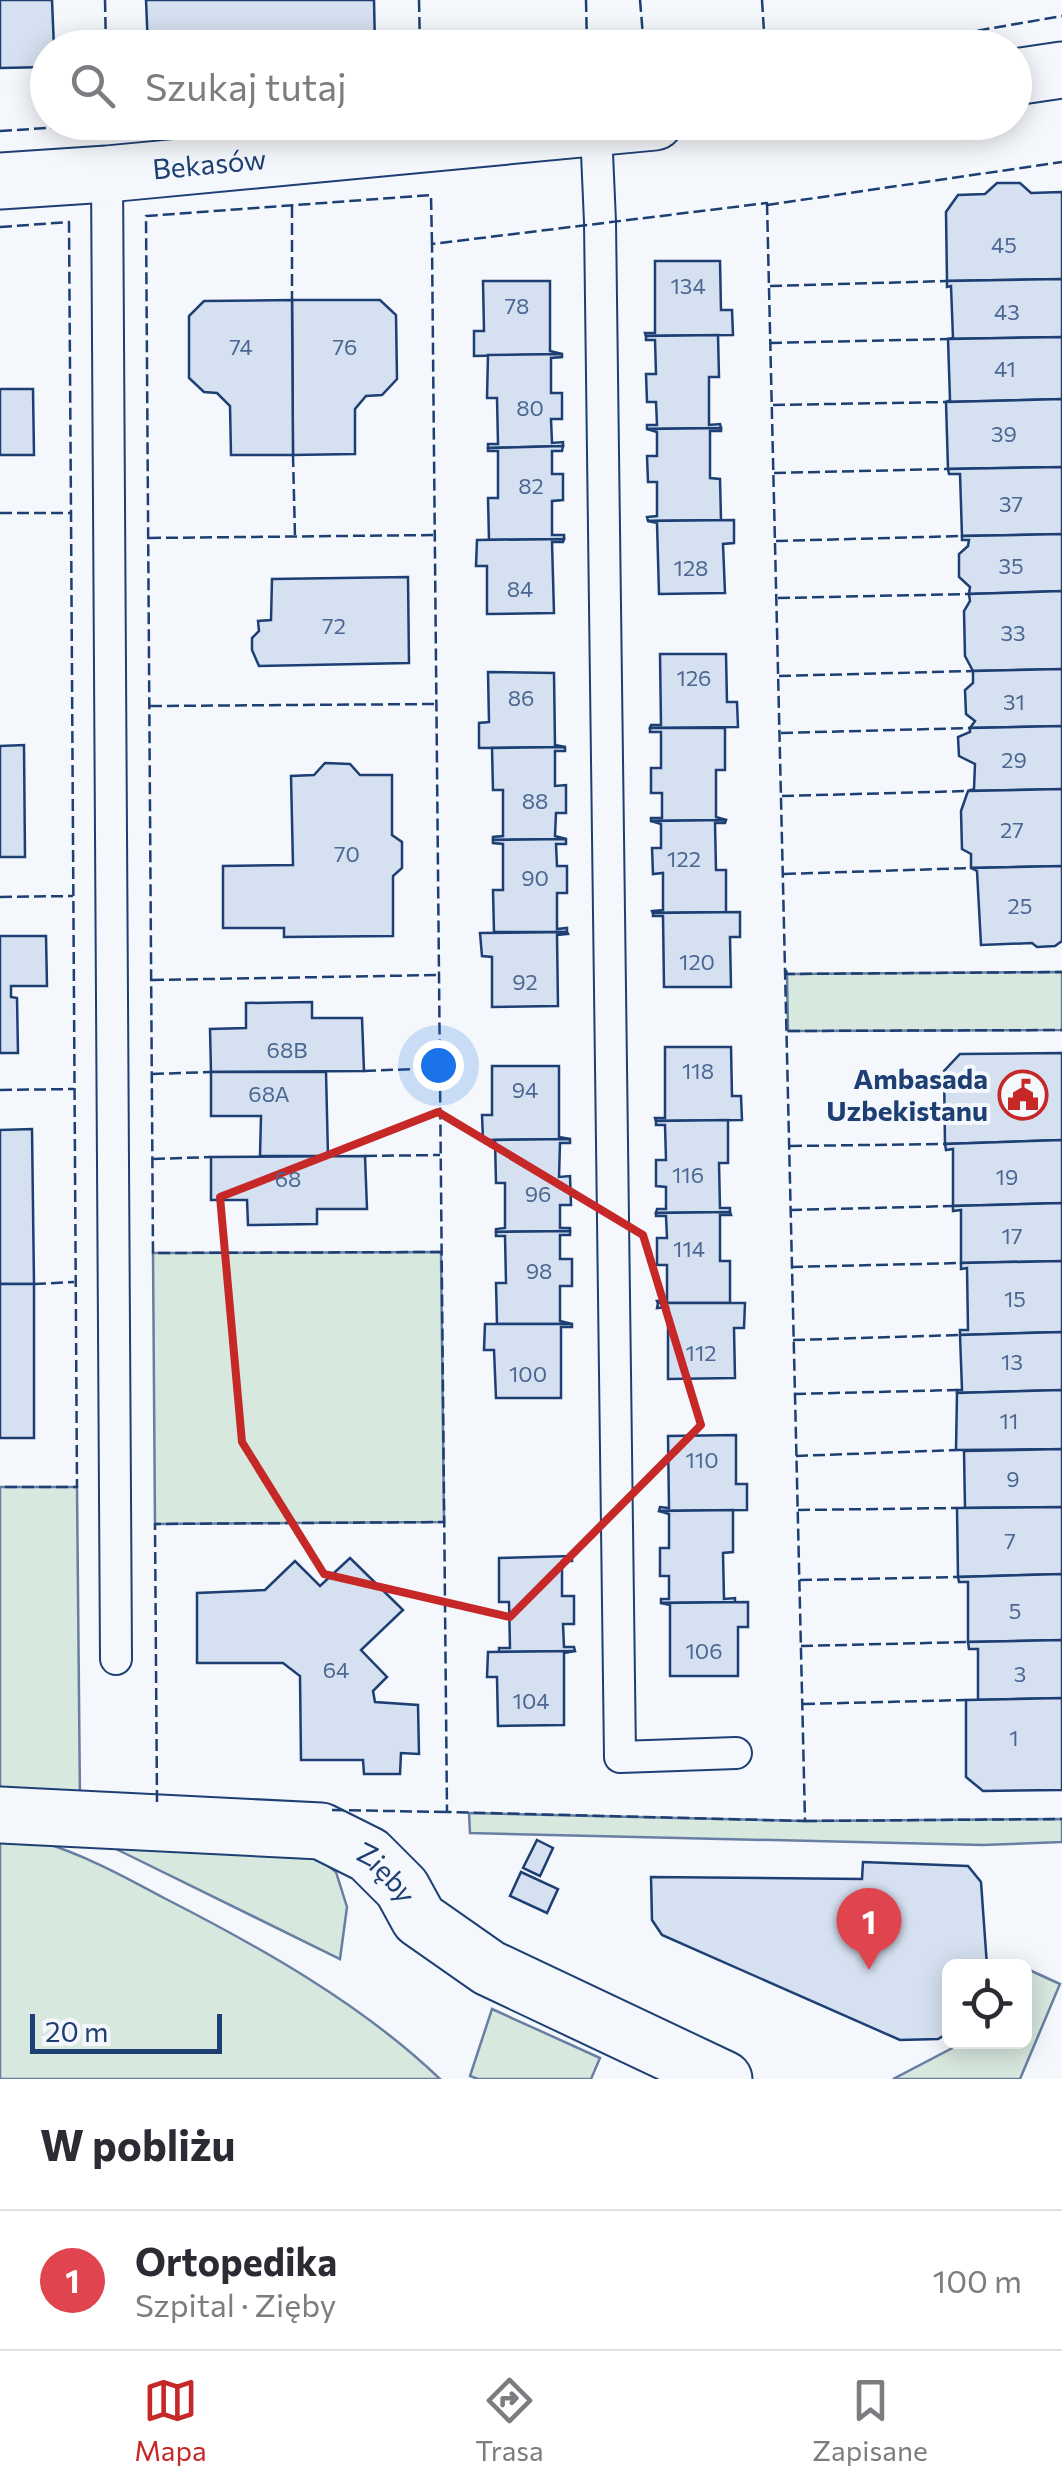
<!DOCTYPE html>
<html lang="pl">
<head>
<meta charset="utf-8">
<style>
	:root { --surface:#fff; --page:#f2f2f3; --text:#2b2b33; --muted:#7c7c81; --line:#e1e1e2; --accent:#c62828 }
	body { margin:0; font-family:Commissioner,sans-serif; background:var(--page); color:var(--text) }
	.controls { position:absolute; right:30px; bottom:30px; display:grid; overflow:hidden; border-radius:15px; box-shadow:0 5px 25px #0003 }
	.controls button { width:90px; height:90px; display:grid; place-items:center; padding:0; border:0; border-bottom:2px solid var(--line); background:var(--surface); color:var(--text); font:50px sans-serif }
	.scale { position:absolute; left:30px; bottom:25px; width:192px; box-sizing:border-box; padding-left:10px; border:5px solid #1d3f73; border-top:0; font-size:28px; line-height:35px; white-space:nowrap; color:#1d3f73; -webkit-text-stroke:8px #f4f7fb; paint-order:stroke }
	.you { position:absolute; left:438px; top:1065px; width:35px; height:35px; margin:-25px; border:8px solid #fff; border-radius:50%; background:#1a73e8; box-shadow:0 0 0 15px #1a73e833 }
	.badge { display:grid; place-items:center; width:65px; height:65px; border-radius:50%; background:var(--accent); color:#fff; font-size:32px; font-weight:700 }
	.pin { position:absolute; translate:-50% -82px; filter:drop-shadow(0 2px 5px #0008) }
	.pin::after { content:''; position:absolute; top:52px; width:35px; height:30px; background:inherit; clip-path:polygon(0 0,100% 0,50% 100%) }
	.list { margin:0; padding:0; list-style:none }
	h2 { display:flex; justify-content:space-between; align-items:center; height:130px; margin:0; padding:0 40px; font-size:42px }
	h2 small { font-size:32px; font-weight:400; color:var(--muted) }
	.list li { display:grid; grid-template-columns:65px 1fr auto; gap:30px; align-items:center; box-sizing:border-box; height:140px; padding:0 40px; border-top:2px solid var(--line) }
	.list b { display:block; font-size:38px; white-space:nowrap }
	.list p { margin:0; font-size:32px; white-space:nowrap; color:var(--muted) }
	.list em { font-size:32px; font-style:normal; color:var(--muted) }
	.icon { flex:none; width:55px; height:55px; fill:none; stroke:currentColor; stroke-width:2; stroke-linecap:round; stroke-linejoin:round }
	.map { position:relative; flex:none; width:1062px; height:2079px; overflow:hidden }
	.search { position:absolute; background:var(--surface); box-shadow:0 5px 25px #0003; left:30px; right:30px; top:30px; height:110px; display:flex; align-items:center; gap:25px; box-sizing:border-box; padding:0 35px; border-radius:55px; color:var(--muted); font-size:38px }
	.sheet { height:270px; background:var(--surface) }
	nav { display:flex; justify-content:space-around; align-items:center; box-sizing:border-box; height:140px; border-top:2px solid var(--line); background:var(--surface); font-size:28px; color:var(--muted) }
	nav a { display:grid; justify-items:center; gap:5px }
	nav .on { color:var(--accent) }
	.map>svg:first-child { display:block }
	.green { fill:#d7e8df; stroke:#687fa3; stroke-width:2.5 }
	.building { fill:#d5e0f0; stroke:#1d3f73; stroke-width:2.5 }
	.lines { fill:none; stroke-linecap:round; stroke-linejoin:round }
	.service-casing { stroke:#1d3f73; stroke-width:34 }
	.minor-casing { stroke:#1d3f73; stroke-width:59 }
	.service { stroke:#f4f7fb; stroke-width:30 }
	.minor { stroke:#f4f7fb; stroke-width:55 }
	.fence { stroke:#1d3f73; stroke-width:2.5; stroke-dasharray:12 5; stroke-linecap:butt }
	.marked { fill:none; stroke:#c62828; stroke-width:8; stroke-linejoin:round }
	.labels { text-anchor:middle; stroke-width:8; stroke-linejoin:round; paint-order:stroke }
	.number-label { font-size:22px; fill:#4b6792 }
	.street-label { font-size:28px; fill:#1d3f73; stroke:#f4f7fb }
	.poi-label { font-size:28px; font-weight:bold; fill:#1d3f73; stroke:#f4f7fb; text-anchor:end }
</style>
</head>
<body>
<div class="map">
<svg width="1062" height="2079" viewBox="0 0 1062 2079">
	<rect width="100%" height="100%" fill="#f4f7fb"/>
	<g class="green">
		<path d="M1062,972V1030L788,1031L787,974Z"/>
		<path d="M441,1252L444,1522L155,1524L153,1253Z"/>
		<path d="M0,1487H77L80,1802L0,1797Z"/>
		<path d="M469,1813L805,1821L1062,1819V1842L983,1845L470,1833Z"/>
		<path d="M0,1839C12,1839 27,1837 38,1841C81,1853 125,1877 164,1898C260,1947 362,2004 440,2079H0Z"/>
		<path d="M114,1848H305L336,1872L347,1907L340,1959Z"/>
		<path d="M1025,1968L1060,1984L1020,2079H893L964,2042H1024Z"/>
		<path d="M492,2009L600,2058L591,2079H478L470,2076Z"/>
	</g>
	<g class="building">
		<path d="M0,0H52L54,48H48V67L0,68Z"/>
		<path d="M146,0H374L375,48H148Z"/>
		<path d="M997,183H1020L1031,193L1062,192V279L947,281L946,212L958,195L985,194Z"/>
		<path d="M655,261H720L721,310H732L733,335L646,336L645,333H655Z"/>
		<path d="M1062,279V337L948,339L953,338L951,286L947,287V281Z"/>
		<path d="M483,281H550V351L562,354L474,356V331H484Z"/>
		<path d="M292,300H380L396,315L397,379L382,395L366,396L355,409V454L293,455Z"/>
		<path d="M292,300L293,455H231L230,406L217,393L204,392L189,378V316L204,301Z"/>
		<path d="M718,335L719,377H709V425L720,424L721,428L647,429V425H657L656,402H647L646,374H656L655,340H646V336Z"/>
		<path d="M1062,337V399L946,402L950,400L948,339Z"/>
		<path d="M562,354V357L551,358V393H562V419H551L552,443L563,442V446L488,448V444H498L497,398H487L488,355Z"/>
		<path d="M0,389H33L34,455H0Z"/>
		<path d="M1062,399V467L948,469L946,402Z"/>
		<path d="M721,428V431H710V478L720,479L721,520L648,521L647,517L657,516V482H648L647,456H657V432L647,429Z"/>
		<path d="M563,446L562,451H552V474H563V500L552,501V535H564V539L489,540L488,498H498V451H488V448Z"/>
		<path d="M1062,467V534L962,536L960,474H949L948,469Z"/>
		<path d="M734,520V543L723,544L725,593L659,594L657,523L648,521Z"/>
		<path d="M1062,534V591L969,594L970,587L959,577V554L968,546L969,540H962V536Z"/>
		<path d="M564,539L563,542H552L554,613L487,614V566H476L477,540Z"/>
		<path d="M408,577L409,663L259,666L252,650V638L259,631L258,621L271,620L272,579Z"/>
		<path d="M1062,591V669L973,671L965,656L964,611L970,601L969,594Z"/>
		<path d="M660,654H726L727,702H737L738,727L650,728L651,725H661Z"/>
		<path d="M1062,669V726L970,728L975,721L966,714L965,690L973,683V671Z"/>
		<path d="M488,672L554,673L555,745L565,747L479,748V723L489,722Z"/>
		<path d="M1062,726V789L968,791L974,789L975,764L959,756L958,737L970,732V728Z"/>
		<path d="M650,728H725V770H716V817L726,820L651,821V818H662V793H651V768H661V732H650Z"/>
		<path d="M24,745L25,857H0V746Z"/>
		<path d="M565,747V751H555V786L566,785V813H556L555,836L566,839L493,840V837L503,836V790H493L492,748Z"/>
		<path d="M325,763L350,764L360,775H392V835L402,842V868L393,876V936L284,937V928H223V866L293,865L291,776L314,775Z"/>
		<path d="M1062,789V866L971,868V854L962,849L961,811L968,791Z"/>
		<path d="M726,820L725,823H715L716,870H726V912L653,913L652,911L663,910V873L653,874L652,848H661V824L651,821Z"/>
		<path d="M566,839V844H556L557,866H567V893H557V929L567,928V932H494L493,890H503V844L493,843V840Z"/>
		<path d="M1062,866V941L1055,946L1037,947L1032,943L981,945L977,871L971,868Z"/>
		<path d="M740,912V937H730L731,987H664L663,916H653V913Z"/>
		<path d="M567,932L568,934L557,935L558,1006L492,1007V957L482,956L480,933Z"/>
		<path d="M0,936H46L47,986H11V997L17,998L18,1053H0Z"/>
		<path d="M312,1002V1018H362L364,1071L211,1072L210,1029L246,1028V1003Z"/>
		<path d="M665,1047H731L732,1096H741L742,1120L656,1121L655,1118H665Z"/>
		<path d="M1062,1053V1140L945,1144L944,1071L960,1054Z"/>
		<path d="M492,1066H559V1137L570,1139L483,1140L482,1115H492Z"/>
		<path d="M211,1072H326L328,1156H260L261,1116H211Z"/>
		<path d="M728,1120V1163H719L720,1208H730V1212L656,1213L657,1209H666V1187L656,1186V1160H666L665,1125H656V1121Z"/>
		<path d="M32,1129L34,1284H0V1130Z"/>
		<path d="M570,1139V1143H560L559,1177L570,1176L571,1205H560V1228H570V1231L496,1232V1229L505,1228V1183H496L495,1140Z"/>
		<path d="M1062,1140V1203L953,1206V1149L946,1150L945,1144Z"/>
		<path d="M365,1156L367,1209H317V1224L248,1225L247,1200H211V1157Z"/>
		<path d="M1062,1203V1261L961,1263V1210L953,1211V1206Z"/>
		<path d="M730,1212L731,1215H720V1261H730V1303H658L657,1301H667V1265H657V1238H667L666,1216H656V1213Z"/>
		<path d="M570,1231V1235H560V1259H572V1286H560V1321L572,1324H497L496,1283H506L505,1236H496V1232Z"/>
		<path d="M1062,1261V1332L960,1335V1330H968L967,1268L961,1269V1263Z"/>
		<rect x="0" y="1284" width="34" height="154"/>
		<path d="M658,1303H745L744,1328H734L735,1378L668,1379V1307L657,1308Z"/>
		<path d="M485,1324H572V1327H561V1398H496L494,1350H484Z"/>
		<path d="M1062,1332V1390L957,1393V1390H962L960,1335Z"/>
		<path d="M1062,1390V1449L956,1450L957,1393Z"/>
		<path d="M736,1435V1484H747V1510L659,1511L660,1507L669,1508L668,1436Z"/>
		<path d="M1062,1449V1507L965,1508L964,1451Z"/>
		<path d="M1062,1507V1574L958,1577L957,1508Z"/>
		<path d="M733,1510V1552L723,1553L724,1599L735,1598V1602L661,1603V1599H669V1576H660V1548H669V1514L659,1511Z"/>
		<path d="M572,1556V1561H562V1596H574V1624H563L564,1647H574L575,1651L499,1652V1648H510L509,1602H499V1558Z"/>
		<path d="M350,1558L403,1610L361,1650L387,1677L373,1691L375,1702L418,1705L419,1754L401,1753L400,1774H364L363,1760H301L300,1676L283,1663H197V1593L265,1590L295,1561L320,1586Z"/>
		<path d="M1062,1574V1640L968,1642V1582H959L958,1577Z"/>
		<path d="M748,1602V1627H738V1676H670V1605L661,1603Z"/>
		<path d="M1062,1640V1698L978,1700V1649H969L968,1642Z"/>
		<path d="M575,1651L564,1653V1725L498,1726L497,1677H487L488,1652Z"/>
		<path d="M1062,1698V1790L983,1791L966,1777V1700Z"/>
		<path d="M537,1840L553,1848L540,1876L523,1868Z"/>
		<path d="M863,1862L968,1866L981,1882L987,1966H950V2032L938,2039L900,2040L662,1935L652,1920L651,1877L862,1879Z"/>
		<path d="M521,1872L558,1889L547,1913L510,1896Z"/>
	</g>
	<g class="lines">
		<g class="service-casing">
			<g id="service">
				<path d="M596,130L600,222L620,1757L736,1753"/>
				<path d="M107,174L116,1659"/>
			</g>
		</g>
		<g class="minor-casing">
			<g id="minor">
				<path d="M1014,77L1062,70"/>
				<path id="s1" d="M0,181L107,174L655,122"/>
				<path id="s2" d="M0,1815L321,1831L369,1855L402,1888L419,1919L489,1968L724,2079"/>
			</g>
		</g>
		<use href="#service" class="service"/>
		<use href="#minor" class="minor"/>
		<g class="fence">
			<path d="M105,0L106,48"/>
			<path d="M419,0L420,48"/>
			<path d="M586,0L587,48"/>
			<path d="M640,0L644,48"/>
			<path d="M762,0L765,48"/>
			<path d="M877,48L1062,16"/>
			<path d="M0,131L140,122"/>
			<path d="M767,203L805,1821L447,1812L432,244Z"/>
			<path d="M767,205L1062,162"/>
			<path d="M292,206V300"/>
			<path d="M0,227L69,222L71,513"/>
			<path d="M432,244L431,195L146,216L153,1253L441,1252"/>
			<path d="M770,286L947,281"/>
			<path d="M770,343L948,339"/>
			<path d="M773,405L946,402"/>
			<path d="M293,455L295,537"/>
			<path d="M774,473L948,469"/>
			<path d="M0,513H71L77,1487H0"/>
			<path d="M149,538L436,535"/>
			<path d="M776,541L962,536"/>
			<path d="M778,598L969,594"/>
			<path d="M779,676L973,671"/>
			<path d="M150,706L437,704"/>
			<path d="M781,733L970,728"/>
			<path d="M782,796L968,791"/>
			<path d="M784,874L971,868"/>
			<path d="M0,897L73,896"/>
			<path d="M786,970L787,974L1062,972"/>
			<path d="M152,980L439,975"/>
			<path d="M788,1031L1062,1030"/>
			<path d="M364,1071L440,1068"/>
			<path d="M152,1074L211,1072"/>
			<path d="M0,1090L74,1089"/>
			<path d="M790,1146L945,1144"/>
			<path d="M365,1156L440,1155"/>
			<path d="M153,1159L211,1157"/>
			<path d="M790,1210L953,1206"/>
			<path d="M791,1267L961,1263"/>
			<path d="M34,1284L74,1282"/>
			<path d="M793,1340L960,1335"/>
			<path d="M794,1394L957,1390"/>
			<path d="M796,1456L956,1450"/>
			<path d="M798,1510L957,1508"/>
			<path d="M800,1580L958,1577"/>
			<path d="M801,1646L968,1642"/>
			<path d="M803,1704L966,1700"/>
			<path d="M157,1802L155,1524L444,1522"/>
			<path d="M332,1810L447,1812"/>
			<path d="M805,1821L1062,1819"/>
		</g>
	</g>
	<path class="marked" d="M438,1112L643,1235L701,1425L510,1617L324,1574L242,1442L220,1197Z"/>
	<defs>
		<g id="civic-ring" transform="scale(2.5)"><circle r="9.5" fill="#f4f7fb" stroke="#c62828" stroke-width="1.5"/><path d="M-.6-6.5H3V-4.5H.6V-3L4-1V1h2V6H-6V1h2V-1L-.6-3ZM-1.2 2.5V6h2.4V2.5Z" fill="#c62828"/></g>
	</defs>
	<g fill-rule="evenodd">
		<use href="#civic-ring" x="1023" y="1095"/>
	</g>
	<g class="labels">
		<g class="number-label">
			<text x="1004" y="253">45</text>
			<text x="688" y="294">134</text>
			<text x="517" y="314">78</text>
			<text x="1007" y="320">43</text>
			<text x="241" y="355">74</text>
			<text x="345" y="355">76</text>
			<text x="1005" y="377">41</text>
			<text x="530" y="416">80</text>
			<text x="1004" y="442">39</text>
			<text x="531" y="494">82</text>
			<text x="1011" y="512">37</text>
			<text x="1011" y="574">35</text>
			<text x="691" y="576">128</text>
			<text x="520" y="597">84</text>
			<text x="334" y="634">72</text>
			<text x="1013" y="641">33</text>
			<text x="694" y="686">126</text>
			<text x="521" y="706">86</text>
			<text x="1014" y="710">31</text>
			<text x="1014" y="768">29</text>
			<text x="535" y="809">88</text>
			<text x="1012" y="838">27</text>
			<text x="347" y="862">70</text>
			<text x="684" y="867">122</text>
			<text x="535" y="886">90</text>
			<text x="1020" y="914">25</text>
			<text x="697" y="970">120</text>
			<text x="525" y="990">92</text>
			<text x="287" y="1058">68B</text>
			<text x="698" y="1079">118</text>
			<text x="525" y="1098">94</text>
			<text x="269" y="1102">68A</text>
			<text x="688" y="1183">116</text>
			<text x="1007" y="1185">19</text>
			<text x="288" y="1187">68</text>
			<text x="538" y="1202">96</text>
			<text x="1012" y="1244">17</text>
			<text x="689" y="1257">114</text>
			<text x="539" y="1279">98</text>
			<text x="1015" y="1307">15</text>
			<text x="701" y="1361">112</text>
			<text x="1012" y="1370">13</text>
			<text x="528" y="1382">100</text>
			<text x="1009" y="1429">11</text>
			<text x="702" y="1468">110</text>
			<text x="1013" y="1487">9</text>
			<text x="1010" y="1549">7</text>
			<text x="1015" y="1619">5</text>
			<text x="704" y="1659">106</text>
			<text x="336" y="1678">64</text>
			<text x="1020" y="1682">3</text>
			<text x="531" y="1709">104</text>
			<text x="1014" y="1746">1</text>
		</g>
		<g class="street-label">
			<text dy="10" stroke="none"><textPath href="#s1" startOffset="210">Bekasów</textPath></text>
			<text dy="10" stroke="none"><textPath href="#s2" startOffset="400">Zięby</textPath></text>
		</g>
		<g class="poi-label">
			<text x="988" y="1089">Ambasada<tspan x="988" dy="32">Uzbekistanu</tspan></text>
		</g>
	</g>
</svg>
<div class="controls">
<button><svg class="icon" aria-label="locate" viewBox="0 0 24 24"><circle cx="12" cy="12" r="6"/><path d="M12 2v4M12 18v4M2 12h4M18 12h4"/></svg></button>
</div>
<div class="scale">20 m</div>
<div class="you"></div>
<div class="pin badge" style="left:869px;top:1970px;background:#e0444e">1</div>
<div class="search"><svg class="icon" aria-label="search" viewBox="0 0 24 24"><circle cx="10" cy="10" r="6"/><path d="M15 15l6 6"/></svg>Szukaj tutaj</div>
</div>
<section class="sheet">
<h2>W pobliżu<small></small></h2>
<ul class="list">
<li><span class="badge" style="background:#e0444e">1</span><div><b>Ortopedika</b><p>Szpital · Zięby</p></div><em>100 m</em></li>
</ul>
</section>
<nav>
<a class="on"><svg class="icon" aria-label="map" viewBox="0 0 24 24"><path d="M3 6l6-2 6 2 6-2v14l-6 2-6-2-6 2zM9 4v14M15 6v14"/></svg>Mapa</a>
<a><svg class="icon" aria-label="directions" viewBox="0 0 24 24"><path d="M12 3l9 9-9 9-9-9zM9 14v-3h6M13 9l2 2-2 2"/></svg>Trasa</a>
<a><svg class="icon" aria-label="saved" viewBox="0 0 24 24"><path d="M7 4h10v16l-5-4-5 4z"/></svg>Zapisane</a>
</nav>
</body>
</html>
